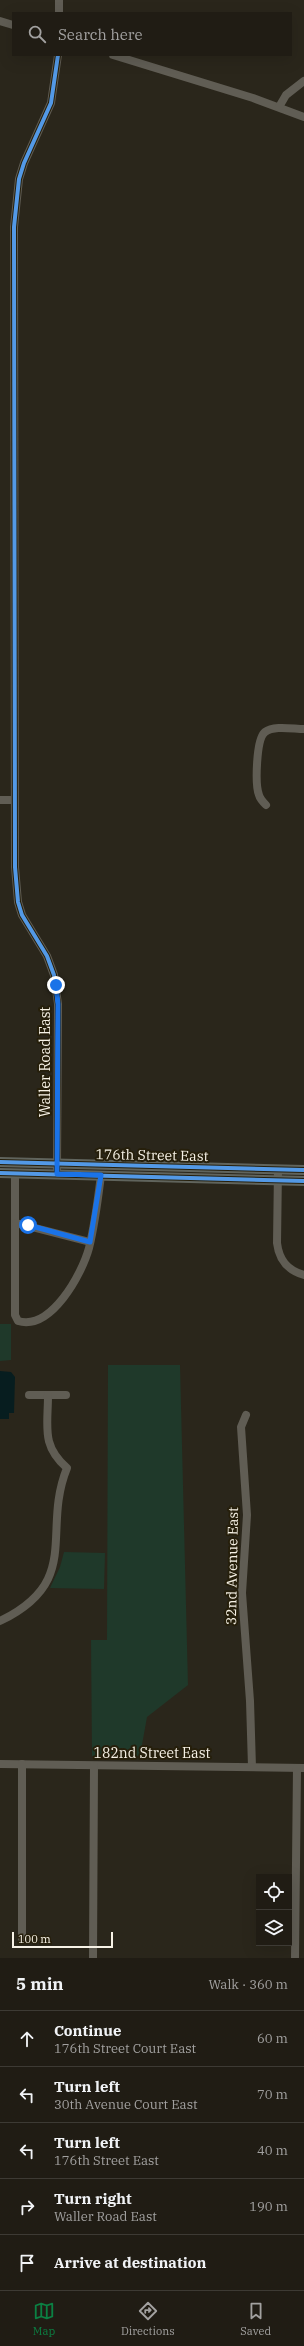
<!DOCTYPE html>
<html lang="en">
<head>
<meta charset="utf-8">
<style>
	:root { --surface:#201c14; --page:#2d2922; --text:#f1f3f6; --muted:#a2a1a0; --line:#3d3a34; --accent:#0b8043 }
	body { margin:0; font-family:"IBM Plex Serif",serif; background:var(--page); color:var(--text) }
	.controls { position:absolute; right:12px; bottom:12px; display:grid; overflow:hidden; border-radius:0px; box-shadow:0 4px 16px #0002 }
	.controls button { width:36px; height:36px; display:grid; place-items:center; padding:0; border:0; border-bottom:1px solid var(--line); background:var(--surface); color:var(--text); font:20px sans-serif }
	.scale { position:absolute; left:12px; bottom:10px; width:101px; box-sizing:border-box; padding-left:4px; border:2px solid #f7f2e6; border-top:0; font-size:11px; line-height:14px; white-space:nowrap; color:#f7f2e6; -webkit-text-stroke:3px #261f0b; paint-order:stroke }
	.stop { position:absolute; width:12px; height:12px; margin:-9px; border:3px solid #1a73e8; border-radius:50%; background:#fff }
	.stop.end { background:#1a73e8; border-color:#fff; box-shadow:0 1px 4px #0008 }
	.list { margin:0; padding:0; list-style:none }
	h2 { display:flex; justify-content:space-between; align-items:center; height:52px; margin:0; padding:0 16px; font-size:17px }
	h2 small { font-size:13px; font-weight:400; color:var(--muted) }
	.list li { display:grid; grid-template-columns:26px 1fr auto; gap:12px; align-items:center; box-sizing:border-box; height:56px; padding:0 16px; border-top:1px solid var(--line) }
	.list b { display:block; font-size:15px; white-space:nowrap }
	.list p { margin:0; font-size:13px; white-space:nowrap; color:var(--muted) }
	.list em { font-size:13px; font-style:normal; color:var(--muted) }
	.icon { flex:none; width:22px; height:22px; fill:none; stroke:currentColor; stroke-width:2; stroke-linecap:round; stroke-linejoin:round }
	.map { position:relative; flex:none; width:304px; height:1958px; overflow:hidden }
	.search { position:absolute; background:var(--surface); box-shadow:0 4px 16px #0002; left:12px; right:12px; top:12px; height:44px; display:flex; align-items:center; gap:10px; box-sizing:border-box; padding:0 14px; border-radius:0px; color:var(--muted); font-size:15px }
	.sheet { height:332px; background:var(--surface) }
	nav { display:flex; justify-content:space-around; align-items:center; box-sizing:border-box; height:56px; border-top:1px solid var(--line); background:var(--surface); font-size:11px; color:var(--muted) }
	nav a { display:grid; justify-items:center; gap:2px }
	nav .on { color:var(--accent) }
	.map>svg:first-child { display:block }
	.green { fill:#1f392a }
	.water { fill:#071d1f }
	.lines { fill:none; stroke-linecap:round; stroke-linejoin:round }
	.minor { stroke:#605d54; stroke-width:8 }
	.major { stroke:#60645d; stroke-width:10 }
	.cycleway-casing { stroke:#261f0b; stroke-width:6 }
	.cycleway { stroke:#5399e6; stroke-width:4 }
	.route { stroke:#1a73e8; stroke-width:5 }
	.labels { text-anchor:middle; stroke-width:4; stroke-linejoin:round; paint-order:stroke }
	.street-label { font-size:14px; fill:#f7f2e6; stroke:#261f0b }
</style>
</head>
<body>
<div class="map">
<svg width="304" height="1958" viewBox="0 0 304 1958">
	<rect width="100%" height="100%" fill="#2a261b"/>
	<g class="green">
		<path d="M0,1324H11V1360L0,1361Z"/>
		<path d="M108,1365H180L188,1685L147,1717L140,1756H92L91,1640H107Z"/>
		<path d="M64,1552L105,1553L104,1589L50,1588L60,1567Z"/>
	</g>
	<path class="water" d="M0,1371L11,1372L15,1377L14,1413H9V1419H0Z"/>
	<g class="lines">
		<g class="minor">
			<path d="M59,0V13"/>
			<path d="M0,21L13,25"/>
			<path d="M113,55L253,98L304,117"/>
			<path d="M279,107L286,95L304,81"/>
			<path d="M0,800H14"/>
			<path d="M266,805C263,802 260,799 259,795C255,785 256,739 265,732C274,725 293,729 304,729"/>
			<path d="M57,1169L58,1004L54,975L47,956L22,915L18,902L15,867L14,227L19,179L24,163L51,103L58,55"/>
			<path d="M278,1169L277,1243C279,1260 287,1270 304,1275"/>
			<path d="M15,1173V1315L18,1321C51,1331 82,1274 89,1248C95,1224 98,1199 101,1175"/>
			<path d="M16,1223L90,1242"/>
			<path d="M29,1395H66"/>
			<path d="M246,1415L241,1427L247,1515L242,1593L250,1701L252,1767"/>
			<path d="M0,1621C83,1581 41,1532 67,1468C41,1445 48,1427 48,1395"/>
			<path d="M0,1764L304,1768"/>
			<path d="M22,1764V1938"/>
			<path d="M93,1958L94,1766"/>
			<path d="M295,1958L297,1768"/>
		</g>
		<g class="major">
			<path d="M0,1162L304,1170"/>
			<path d="M0,1173L304,1181"/>
		</g>
		<g class="cycleway-casing">
			<g id="cycleway">
				<path d="M0,1162L304,1170"/>
				<path d="M0,1173L304,1181"/>
				<path d="M57,1174L58,1004L54,975L47,956L22,915L18,902L15,867L14,227L19,179L24,163L51,103L58,55"/>
			</g>
		</g>
		<use href="#cycleway" class="cycleway"/>
	</g>
	<g class="lines">
		<path class="route" d="M28,1225L90,1242L101,1175L57,1174L58,1004L56,985"/>
	</g>
	<g class="labels">
		<g class="street-label">
			<text transform="translate(45 1062) rotate(-90)" y="5">Waller Road East</text>
			<text transform="translate(152 1155) rotate(1)" y="5">176th Street East</text>
			<text transform="translate(232 1566) rotate(-89)" y="5">32nd Avenue East</text>
			<text x="152" y="1758">182nd Street East</text>
		</g>
	</g>
</svg>
<div class="controls">
<button><svg class="icon" aria-label="locate" viewBox="0 0 24 24"><circle cx="12" cy="12" r="6"/><path d="M12 2v4M12 18v4M2 12h4M18 12h4"/></svg></button>
<button><svg class="icon" aria-label="layers" viewBox="0 0 24 24"><path d="M12 4l9 5-9 5-9-5zM3 14l9 5 9-5"/></svg></button>
</div>
<div class="scale">100 m</div>
<div class="stop" style="left:28px;top:1225px"></div>
<div class="stop end" style="left:56px;top:985px"></div>
<div class="search"><svg class="icon" aria-label="search" viewBox="0 0 24 24"><circle cx="10" cy="10" r="6"/><path d="M15 15l6 6"/></svg>Search here</div>
</div>
<section class="sheet">
<h2>5 min<small>Walk · 360 m</small></h2>
<ul class="list">
<li><svg class="icon" aria-label="ahead" viewBox="0 0 24 24"><path d="M12 20V5M6 11l6-6 6 6"/></svg><div><b>Continue</b><p>176th Street Court East</p></div><em>60 m</em></li>
<li><svg class="icon" aria-label="left" viewBox="0 0 24 24"><path d="M17 20v-9H6M10 6l-5 5 5 5"/></svg><div><b>Turn left</b><p>30th Avenue Court East</p></div><em>70 m</em></li>
<li><svg class="icon" aria-label="left" viewBox="0 0 24 24"><path d="M17 20v-9H6M10 6l-5 5 5 5"/></svg><div><b>Turn left</b><p>176th Street East</p></div><em>40 m</em></li>
<li><svg class="icon" aria-label="right" viewBox="0 0 24 24"><path d="M7 20v-9h11M14 6l5 5-5 5"/></svg><div><b>Turn right</b><p>Waller Road East</p></div><em>190 m</em></li>
<li><svg class="icon" aria-label="arrive" viewBox="0 0 24 24"><path d="M6 21V4h12l-3 4 3 4H6"/></svg><div><b>Arrive at destination</b></div></li>
</ul>
</section>
<nav>
<a class="on"><svg class="icon" aria-label="map" viewBox="0 0 24 24"><path d="M3 6l6-2 6 2 6-2v14l-6 2-6-2-6 2zM9 4v14M15 6v14"/></svg>Map</a>
<a><svg class="icon" aria-label="directions" viewBox="0 0 24 24"><path d="M12 3l9 9-9 9-9-9zM9 14v-3h6M13 9l2 2-2 2"/></svg>Directions</a>
<a><svg class="icon" aria-label="saved" viewBox="0 0 24 24"><path d="M7 4h10v16l-5-4-5 4z"/></svg>Saved</a>
</nav>
</body>
</html>
